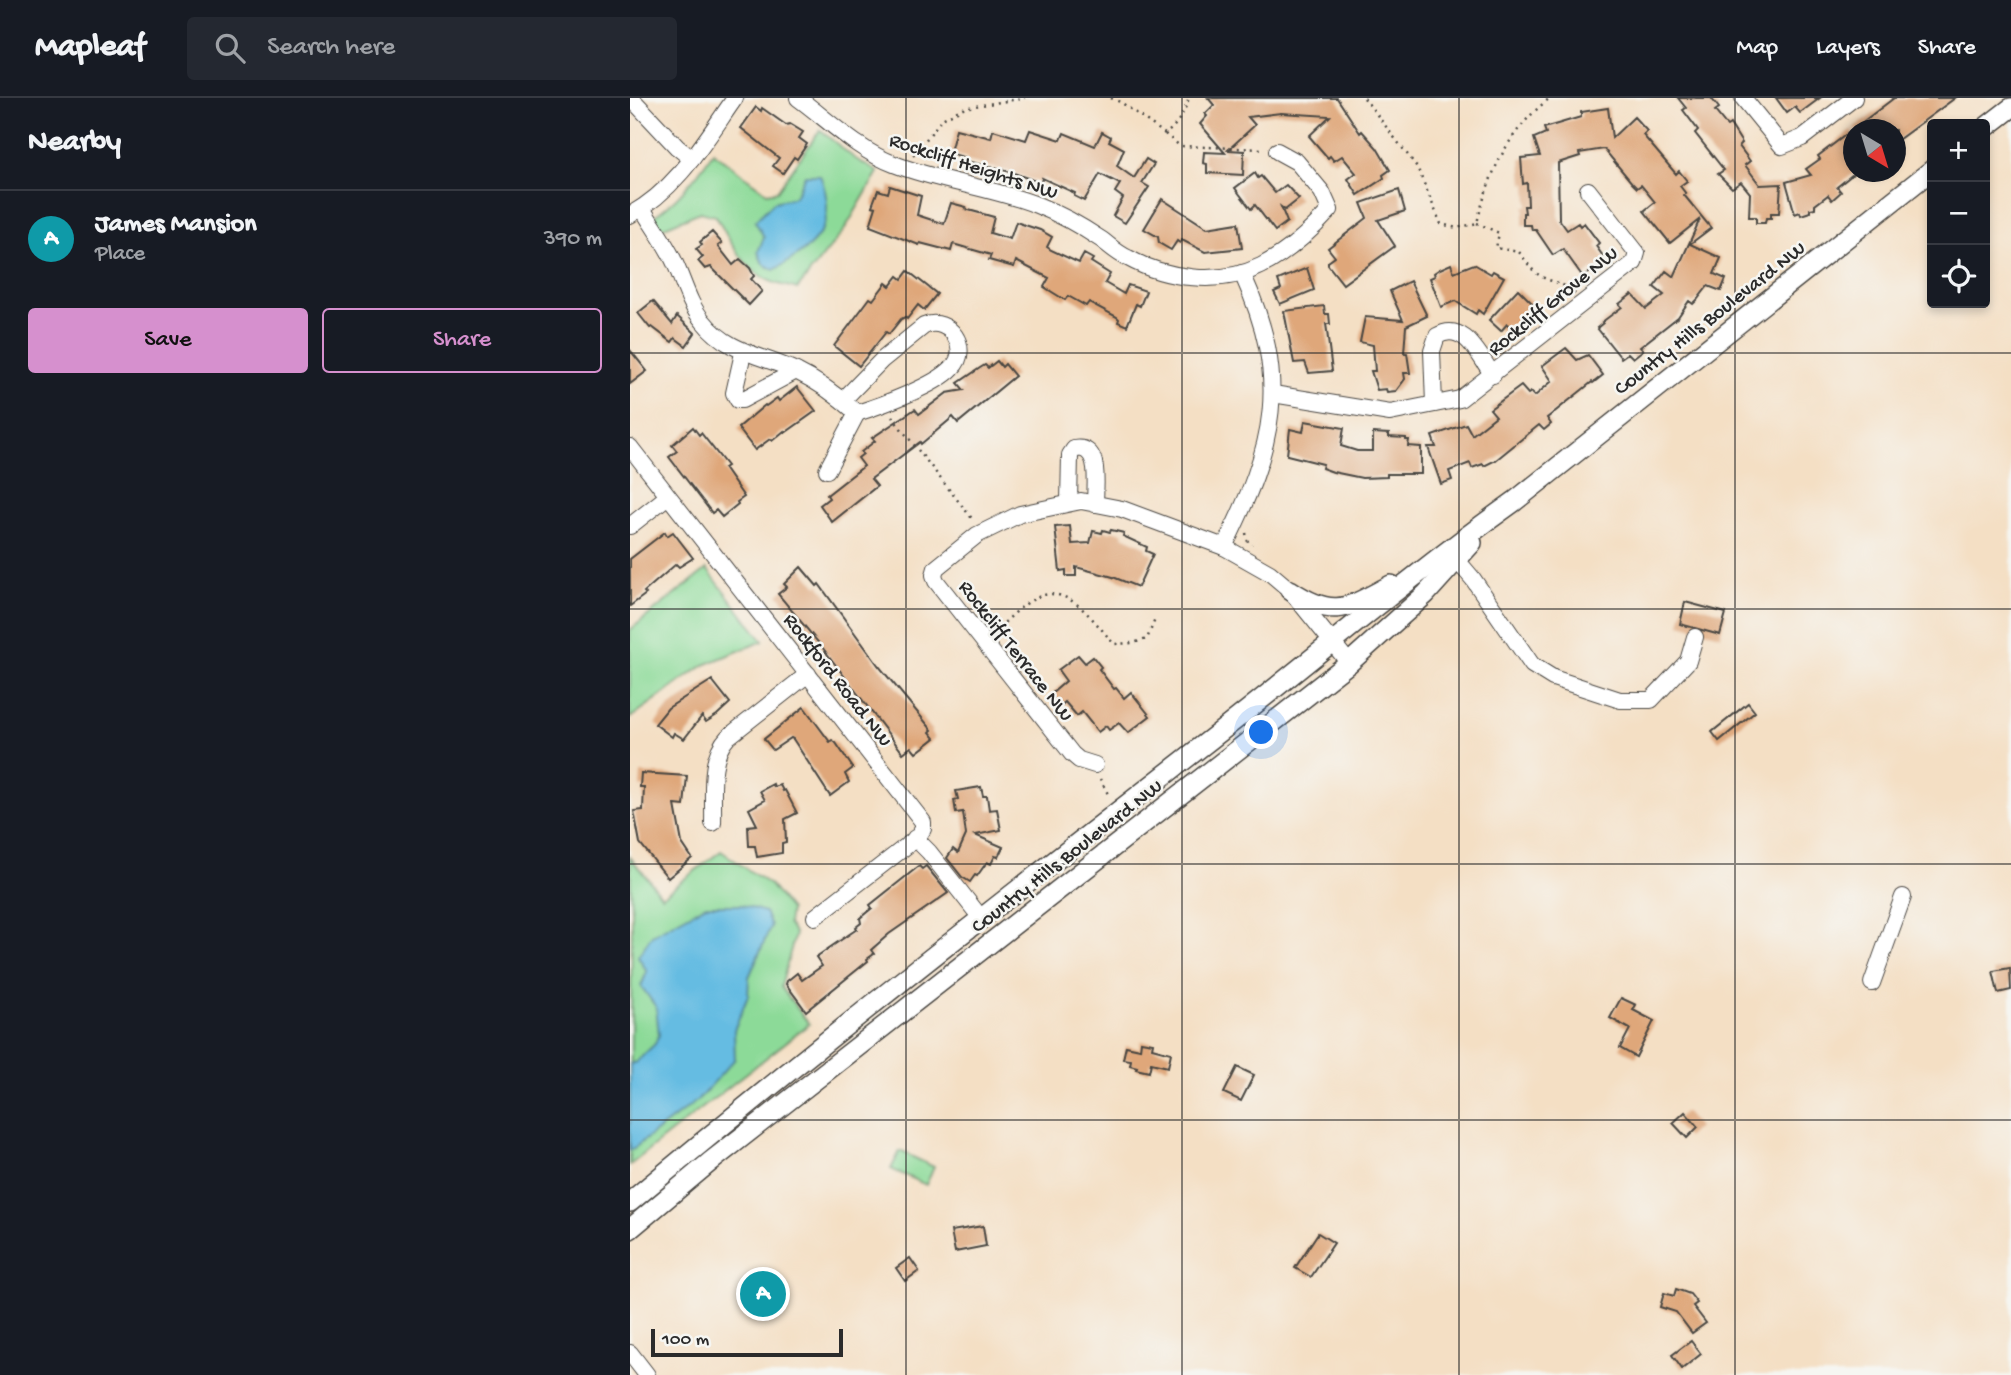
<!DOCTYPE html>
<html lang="en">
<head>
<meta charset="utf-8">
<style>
	:root { --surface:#171b24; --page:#242831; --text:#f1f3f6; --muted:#9ea1a6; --line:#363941; --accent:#d690ce }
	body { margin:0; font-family:"Gochi Hand",sans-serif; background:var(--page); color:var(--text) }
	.controls { position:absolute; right:21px; top:21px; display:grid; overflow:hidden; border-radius:7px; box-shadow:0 4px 10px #0003 }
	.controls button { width:63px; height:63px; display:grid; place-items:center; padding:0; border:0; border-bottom:2px solid var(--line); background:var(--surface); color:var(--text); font:35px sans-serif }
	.compass { position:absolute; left:1213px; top:21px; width:63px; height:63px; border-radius:50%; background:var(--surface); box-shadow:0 4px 10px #0003; rotate:142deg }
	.scale { position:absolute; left:21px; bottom:18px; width:192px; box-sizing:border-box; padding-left:7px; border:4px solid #2b2b2b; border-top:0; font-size:19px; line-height:24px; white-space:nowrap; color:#2b2b2b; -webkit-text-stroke:5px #f6f6f2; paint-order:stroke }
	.you { position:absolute; left:632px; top:635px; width:24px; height:24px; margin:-18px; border:5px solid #fff; border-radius:50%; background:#1a73e8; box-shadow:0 0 0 10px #1a73e833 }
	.badge { display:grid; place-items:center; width:46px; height:46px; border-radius:50%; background:var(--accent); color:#fff; font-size:23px; font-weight:700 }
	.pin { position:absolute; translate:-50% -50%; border:4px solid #fff; box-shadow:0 2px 7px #0006 }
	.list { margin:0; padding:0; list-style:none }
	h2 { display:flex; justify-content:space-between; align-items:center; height:91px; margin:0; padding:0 28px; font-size:30px }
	h2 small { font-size:23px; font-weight:400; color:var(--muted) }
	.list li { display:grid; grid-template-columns:46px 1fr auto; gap:21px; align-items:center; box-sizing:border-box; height:98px; padding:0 28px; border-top:2px solid var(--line) }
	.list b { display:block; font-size:26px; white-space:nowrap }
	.list p { margin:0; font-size:23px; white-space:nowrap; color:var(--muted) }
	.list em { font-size:23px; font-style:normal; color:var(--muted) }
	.actions { display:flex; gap:14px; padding:21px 28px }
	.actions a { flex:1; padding:16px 0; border:2px solid var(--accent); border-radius:7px; text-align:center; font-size:24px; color:var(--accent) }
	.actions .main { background:var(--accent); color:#111 }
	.icon { flex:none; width:38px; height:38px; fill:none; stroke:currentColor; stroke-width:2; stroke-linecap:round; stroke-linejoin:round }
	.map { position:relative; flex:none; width:1381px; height:1277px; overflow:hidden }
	header { display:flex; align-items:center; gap:42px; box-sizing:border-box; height:98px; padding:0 35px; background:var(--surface); border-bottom:2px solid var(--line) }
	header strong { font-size:33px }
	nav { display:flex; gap:38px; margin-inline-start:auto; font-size:24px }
	.search { width:490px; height:63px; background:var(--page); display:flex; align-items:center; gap:18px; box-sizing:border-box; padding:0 24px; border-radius:7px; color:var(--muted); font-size:26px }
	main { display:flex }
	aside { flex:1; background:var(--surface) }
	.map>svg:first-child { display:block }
	.green { fill:#8cda98; stroke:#5c8262; stroke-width:2 }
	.water { fill:#65bce2; stroke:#487486; stroke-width:2 }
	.building { fill:#dfa77a }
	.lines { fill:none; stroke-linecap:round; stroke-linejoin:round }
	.minor-casing { stroke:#494642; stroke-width:18 }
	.major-casing { stroke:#494642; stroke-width:22 }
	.path { stroke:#494642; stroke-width:2.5; stroke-dasharray:2 5; stroke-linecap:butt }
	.minor { stroke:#fff; stroke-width:16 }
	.major { stroke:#fff; stroke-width:19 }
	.grid { fill:none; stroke:#2b2b2b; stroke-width:2; stroke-opacity:0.55 }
	.labels { text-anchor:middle; stroke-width:5; stroke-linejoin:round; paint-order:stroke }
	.street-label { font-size:21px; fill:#2b2b2b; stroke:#f6f6f2 }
</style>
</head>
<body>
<header>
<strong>Mapleaf</strong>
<div class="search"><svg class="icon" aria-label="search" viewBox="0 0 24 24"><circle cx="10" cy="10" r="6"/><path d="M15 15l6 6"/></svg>Search here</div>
<nav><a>Map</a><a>Layers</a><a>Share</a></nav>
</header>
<main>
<aside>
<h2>Nearby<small></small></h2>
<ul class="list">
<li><span class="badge" style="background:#0f9aa8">A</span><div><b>James Mansion</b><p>Place</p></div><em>390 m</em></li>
</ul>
<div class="actions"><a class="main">Save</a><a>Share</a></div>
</aside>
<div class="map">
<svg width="1381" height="1277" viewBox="0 0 1381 1277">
	<rect width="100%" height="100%" fill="#f6f6f2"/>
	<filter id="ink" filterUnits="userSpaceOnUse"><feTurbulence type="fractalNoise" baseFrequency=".0143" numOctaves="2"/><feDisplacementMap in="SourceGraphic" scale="14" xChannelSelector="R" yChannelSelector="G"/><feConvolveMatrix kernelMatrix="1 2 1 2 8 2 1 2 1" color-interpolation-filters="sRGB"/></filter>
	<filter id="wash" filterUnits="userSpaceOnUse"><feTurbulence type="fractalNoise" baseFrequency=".00686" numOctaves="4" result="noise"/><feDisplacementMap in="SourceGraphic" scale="28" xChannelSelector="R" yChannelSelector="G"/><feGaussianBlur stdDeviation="1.57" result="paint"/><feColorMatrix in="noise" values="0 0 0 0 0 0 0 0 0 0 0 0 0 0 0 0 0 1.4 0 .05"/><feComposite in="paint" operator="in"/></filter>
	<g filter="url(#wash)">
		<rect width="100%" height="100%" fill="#f4dfc4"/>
		<g class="green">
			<path d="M190,32L224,60L248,74L215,131L167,191C158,188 148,187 140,183C115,173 98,141 86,118L70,114L30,131L23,119C48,102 66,80 83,54L137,95L147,93Z"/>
			<path d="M77,471L133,543L74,567L0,620V532Z"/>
			<path d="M91,753L140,787L160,812L158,826L165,836L151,889L179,926L0,1067L2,815L0,759L32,798Z"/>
			<path d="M270,1053L304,1069L296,1087L261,1071Z"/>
		</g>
		<g class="water">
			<path d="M175,77H190C210,128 186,148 144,172L133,166L128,154L134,139L125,123L144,104L165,99Z"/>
			<path d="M76,807H112L135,814L141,828L119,879L118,898L104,932L105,961L68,1002L0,1053V966L6,964L25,946L29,937L26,909L11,888L17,874L8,858L22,837Z"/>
		</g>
		<g id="blocks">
			<g class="building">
				<path d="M578,0H707L730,35L732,33L747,50L760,72L753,77L754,80L728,97L718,81L726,75L712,58L704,63L700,58L698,60L679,38L700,18L651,15L618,19L625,27L598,52L614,53L613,77L577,75V66L573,65L574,54L595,55L570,26L577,18L575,16L584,7Z"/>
				<path d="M1048,0H1081L1089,10L1085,13L1097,28L1100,26L1112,45L1109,48L1120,63L1115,67L1130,87L1151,86L1149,115H1141V120H1136L1135,125H1126V119H1119L1120,95L1111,84L1102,90L1088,76L1094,72L1065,35L1068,32L1053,12L1056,10Z"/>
				<path d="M1146,0H1190L1170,15L1165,9L1157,15Z"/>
				<path d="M1264,0H1325L1265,44V32H1223V76L1207,89L1211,94L1202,102L1198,97L1185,107V110L1180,111V114L1171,117L1170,114L1165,116L1156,84L1181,77L1176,71L1190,61L1188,58Z"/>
				<path d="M126,9L131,13L132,10L156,27L160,26L173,34L169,40L177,46L167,61L164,59L153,75L143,68L149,60L111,30Z"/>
				<path d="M978,10L982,40L1004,19L1017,33L1013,37L1046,76L1049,73L1057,83L1050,88L1056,96L1054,97L1081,130L1060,146L1091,160L1084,176L1096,181L1091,193L1078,188L1067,202L1063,206L1059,203L1048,219L1010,249L1013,252L1003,260L998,255L991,260L967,230L973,225L972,224L992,209L989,206L1002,196L1016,211L1034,197L1024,189L1036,173L1044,179L1070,121L1040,145L1014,113L1025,104L1011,87L1007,90L1002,85L974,51L949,55L950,58L928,65L929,121L937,132L948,125L950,128L954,125L969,145L966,148L975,161L969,166L971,167L953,179L933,151L923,157L906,132H902L901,127H893V115H895L894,108H898L897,85L893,86L891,60L910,58L904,40L916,35L914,30L951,19V14Z"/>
				<path d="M326,31L361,40L363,32L396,42L400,32L431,42L434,35L465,48L472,34L481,39L479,43L494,51L487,68L504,80L516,61L524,66L512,85L519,89L495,125L483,118L493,100L485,94L490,86L470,76L454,103L444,98L445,95L412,80L411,84H408L381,74L336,63L337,60L326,57L320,54Z"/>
				<path d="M625,75L628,80L631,78L645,95L656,87L669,101L655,112L651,109L657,124L645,133L625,107L621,111L605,90Z"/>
				<path d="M260,88L291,98L287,117L314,126L321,105L336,109L335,111L364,119L360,135L380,141L386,124L410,132L422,139L417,149L421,152L449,165L454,156L463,161L461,164L480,176L475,185L494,196L498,187L516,193L510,208L506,206L497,228L488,224L489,221L487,219L459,204L456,208L438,198L435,202L414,189L419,180L386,163L384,169L373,166L359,162L361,157L323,146L321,153L290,145L289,147L240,128L246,109L242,108L248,92L258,95Z"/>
				<path d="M769,92L775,113L748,122L765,148L713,186L698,167V164L705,159L698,150L737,120L731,105Z"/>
				<path d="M532,101L577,130L608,125L612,150L575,154L552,142L550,145L547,143L541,152L529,145L528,139L514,131Z"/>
				<path d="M82,134L92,145L88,148L103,167L110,161L120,170L124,178L121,181L132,193L119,207L81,169L75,171L68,163L73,159L66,151L72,147L70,144Z"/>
				<path d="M821,166L824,174L844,166L861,176L863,173L874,179L853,216L848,212L846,216L825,203L811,209L800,180L805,178L804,175L810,171Z"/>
				<path d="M677,170L684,192L650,206L644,194L651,191L648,182Z"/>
				<path d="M278,173L307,196L294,212L288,207L277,221L275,219L271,221L259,236L256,234L229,268L204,248L240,200L243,202L256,185L260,188L268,178L272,181Z"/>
				<path d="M780,183L797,218L776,228L774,255H777L780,275H774L775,281L766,293L757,294L756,291L747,292L741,273H745L743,247L730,244L735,219L773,222L760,193Z"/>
				<path d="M888,191L908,211L887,233L877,226L871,233L859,222Z"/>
				<path d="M23,203L42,226L47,218L65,235L56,248L45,240L42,244L22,229L20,230L8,215Z"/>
				<path d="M694,208L695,216H699L700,226H696L697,233L702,273L679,275L675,264L664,265L654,213Z"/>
				<path d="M936,250L947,262L958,257L973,277L963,285L962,284L917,320L921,326L914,332L909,327L866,362L854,368L853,366L842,370L840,365L819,373L822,382L811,386L798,349H806L802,338L836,326L842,337L866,318L860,311L891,288L898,296L901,294L905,298L922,283L912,268Z"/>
				<path d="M0,252L17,273L0,286Z"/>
				<path d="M367,263L372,269L375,266L385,278L328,325L323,319L291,346L290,344L241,381L247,388L202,424L190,407L199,400L197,397L234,368L228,360L233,356L231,354L245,343L242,340L285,311L289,316L317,295L334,292L328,285L350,270L355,267L358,270Z"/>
				<path d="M167,289L186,313L155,335L154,333L142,343L140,341L125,352L108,330L135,307L136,308L147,300L149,303Z"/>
				<path d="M675,323L714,330L711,348L727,353H743V335L759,336V339L776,340V342H779L778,348L791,349V376H757V379L732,380L703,374L692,370L693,366L657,357L660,331L673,334Z"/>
				<path d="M63,329L69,337L71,335L97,368L94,370L114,399L107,404L108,406L92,419L86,412L82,415L39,359L47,353L42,347Z"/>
				<path d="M440,428L442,446L460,445L463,433L472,435L473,432L480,434L481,432L494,435L493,438L517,449L516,453L523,456L508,489L483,479L446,469V478H436V472L430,473L425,429Z"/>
				<path d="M35,434L37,438L43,434L63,460L49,469L46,466L14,494L16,496L0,508V461Z"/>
				<path d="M171,469L187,488L189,486L248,567L302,632L300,634L305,640L286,655L281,649L273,655L192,549L148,496L157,489L154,486Z"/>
				<path d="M1055,504L1096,515L1090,537L1050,526Z"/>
				<path d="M448,557L455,565L463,559L471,569L469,571L484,591L486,590L494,600L501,594L520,618L498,635L489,625L479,632L476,628L468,634L452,614L447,618L435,604L429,609L420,597L436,583L428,572Z"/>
				<path d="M82,582L100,605L87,617L76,624L72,618L54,641L44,635L42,639L25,626L38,610Z"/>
				<path d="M1118,605L1125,614L1089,643L1082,634Z"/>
				<path d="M174,609L200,644L202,642L206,645L223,670L215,676L219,684L200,698L163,641L161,640L143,652L134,641Z"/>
				<path d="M11,675L57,678L54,708L45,707L52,745L62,760L38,780L10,745L4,713L13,712L14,689H10Z"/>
				<path d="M143,686L144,689L150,687L153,693L155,692L167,715L155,721L156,744L152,745V755L127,759L125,748H119L118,728L127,727L119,711L135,702L130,693Z"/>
				<path d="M351,689L353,698H357L359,712L367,711L371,732L345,737L373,749L368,759L365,758L361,766L357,764L347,778L345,777L340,784L332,779L317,760L323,751L328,755L336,737L333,714L326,715L324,702L328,701L326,693Z"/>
				<path d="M289,768L292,771L296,768L318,795L259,836L241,852L244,856L237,861L238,863L176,913L156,886L157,883L167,875L172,882L192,868L186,859L227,831L226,829L231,825L230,820L242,810L240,807Z"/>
				<path d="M1380,870L1381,892L1368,895L1363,873Z"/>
				<path d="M991,900L1006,907L1003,912L1024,923L1006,959L990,950L1000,931L980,920Z"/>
				<path d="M511,943L523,945L522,950L541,955L538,969L521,965L519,974L506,971L507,969L500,967L501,962L493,961L496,948L510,951Z"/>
				<path d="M607,969L624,977L611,1003L594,995Z"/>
				<path d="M1055,1014L1068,1029L1057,1040L1043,1025Z"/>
				<path d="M353,1128L356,1148L325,1154L321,1133Z"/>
				<path d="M688,1135L704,1145L681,1179L665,1170Z"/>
				<path d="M280,1160L289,1173L275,1183L266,1170Z"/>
				<path d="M131,1180L149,1181L147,1204L134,1203V1209L117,1208L119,1188H130Z"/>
				<path d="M1046,1191L1060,1196L1067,1205L1063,1208L1076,1225L1062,1235L1046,1214L1030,1209L1034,1195L1044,1198Z"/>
				<path d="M1061,1243L1071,1256L1052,1271L1042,1257Z"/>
			</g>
		</g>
	</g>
	<g filter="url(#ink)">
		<use href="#blocks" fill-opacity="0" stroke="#494642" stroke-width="2"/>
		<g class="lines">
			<g class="minor-casing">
				<g id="minor">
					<path d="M1,0L47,49L62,61"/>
					<path d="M168,0C198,22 229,53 264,66C310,84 361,89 407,107C430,116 451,128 472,142C480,148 488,156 498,160C536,181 590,188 631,168C657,155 681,133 700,112L692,94L667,64L647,53"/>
					<path d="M1113,0L1152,48L1172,40L1224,0"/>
					<path d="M12,110C22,127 34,143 43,161C53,181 58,205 73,223C98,255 132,257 166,273C187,283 209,299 227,315C252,307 305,288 322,270C342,251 319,217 294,228L252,262L213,302"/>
					<path d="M0,117C48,90 74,44 105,0"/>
					<path d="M113,255L104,295L108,302H112L166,273"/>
					<path d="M643,296L760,315L830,301L1004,165L1007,155L958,92"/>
					<path d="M804,306L802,253L807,238C834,222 849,258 863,277"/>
					<path d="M0,349L293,724V731L288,739L185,819"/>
					<path d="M197,372L227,315"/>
					<path d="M439,404L440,357L444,351C472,346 465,386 465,406"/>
					<path d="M0,428L38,398"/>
					<path d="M594,449C645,346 661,283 612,175"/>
					<path d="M819,458L826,461L843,481L902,567L923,580L990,602H1021L1058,563L1065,539"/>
					<path d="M465,667L449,662L442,656L306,483L304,477L306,470L347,437L390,416L451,403L492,411L594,449L640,475L660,492L719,565"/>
					<path d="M83,725C84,696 78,660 98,639L178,576"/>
					<path d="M285,740L299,754L351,820"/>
					<path d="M1242,885L1273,799"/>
					<path d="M0,1255L17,1277"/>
				</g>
			</g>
			<g class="major-casing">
				<g id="major">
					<path d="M1355,30L1381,10"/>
					<path d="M660,492C705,522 717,510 761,487"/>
					<path d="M0,1104C190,945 386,793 581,641C682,562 780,478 885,403L1302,72"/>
					<path d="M0,1131L80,1064L719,565L796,496L842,445"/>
				</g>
			</g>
			<g class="path">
				<path d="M481,0L492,5L535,36C548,27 554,14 559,0"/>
				<path d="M734,0L787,69L811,126L827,130L847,125C860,73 878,33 920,0"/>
				<path d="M535,36L550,48L633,51"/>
				<path d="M283,58L312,21L333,10L395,0"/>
				<path d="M847,125L869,135L866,150L889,154C895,161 901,172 909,177C922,186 929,181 945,196"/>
				<path d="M262,319L344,423"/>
				<path d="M616,435L618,444L622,447"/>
				<path d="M364,534C377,523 391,507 406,500C438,483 466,526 484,546L503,545L517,541L526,519"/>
				<path d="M470,681L478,696"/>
			</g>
			<use href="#minor" class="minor"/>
			<use href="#major" class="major"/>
		</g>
	</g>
	<path class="grid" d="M276,0V1277M552,0V1277M829,0V1277M1105,0V1277M0,255H1381M0,511H1381M0,766H1381M0,1022H1381"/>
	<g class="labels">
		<g class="street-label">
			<text transform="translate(344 67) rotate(18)" y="7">Rockcliff Heights NW</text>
			<text transform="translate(922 202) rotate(-39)" y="7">Rockcliff Grove NW</text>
			<text transform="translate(1079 219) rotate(-38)" y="7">Country Hills Boulevard NW</text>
			<text transform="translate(387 552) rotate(52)" y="7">Rockcliff Terrace NW</text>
			<text transform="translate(209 581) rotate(52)" y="7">Rockford Road NW</text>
			<text transform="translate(436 757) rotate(-38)" y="7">Country Hills Boulevard NW</text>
		</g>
	</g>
</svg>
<div class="controls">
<button>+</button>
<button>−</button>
<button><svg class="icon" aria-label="locate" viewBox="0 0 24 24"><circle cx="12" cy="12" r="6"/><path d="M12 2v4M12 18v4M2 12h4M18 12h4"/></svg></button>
</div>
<svg class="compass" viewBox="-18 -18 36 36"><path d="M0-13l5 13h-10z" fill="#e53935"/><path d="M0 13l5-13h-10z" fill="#9ea1a6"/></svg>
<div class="scale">100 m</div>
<div class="you"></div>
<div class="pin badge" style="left:133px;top:1196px;background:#0f9aa8">A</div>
</div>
</main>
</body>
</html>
